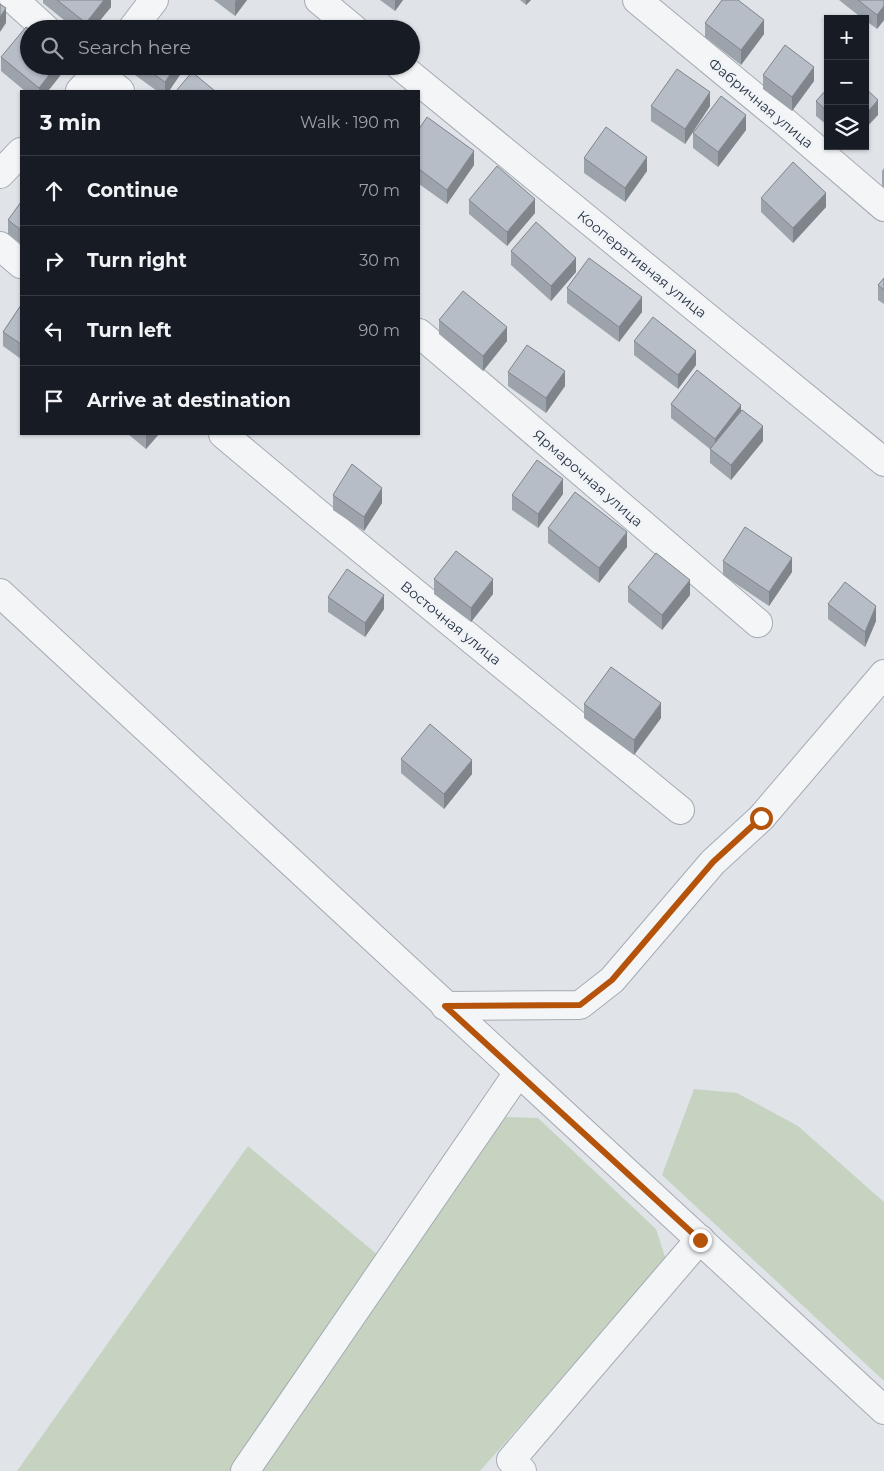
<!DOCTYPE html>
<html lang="en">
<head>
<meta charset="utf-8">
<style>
	:root { --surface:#171b24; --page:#242831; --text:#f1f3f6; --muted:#9ea1a6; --line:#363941 }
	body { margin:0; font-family:Montserrat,sans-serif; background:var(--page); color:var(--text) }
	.controls { position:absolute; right:15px; top:15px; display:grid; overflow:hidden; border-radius:0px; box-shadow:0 1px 4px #0004 }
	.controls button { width:45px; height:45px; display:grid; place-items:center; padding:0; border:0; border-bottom:1px solid var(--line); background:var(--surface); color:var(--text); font:25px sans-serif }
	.stop { position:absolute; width:15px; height:15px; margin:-11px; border:4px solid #b45309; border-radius:50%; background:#fff }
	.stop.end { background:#b45309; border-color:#fff; box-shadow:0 1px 5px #0008 }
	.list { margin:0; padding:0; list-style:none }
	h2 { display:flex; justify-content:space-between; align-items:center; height:65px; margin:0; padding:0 20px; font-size:21px }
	h2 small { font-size:16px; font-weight:400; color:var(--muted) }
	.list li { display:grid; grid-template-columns:32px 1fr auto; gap:15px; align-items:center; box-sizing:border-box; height:70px; padding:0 20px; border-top:1px solid var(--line) }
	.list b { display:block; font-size:19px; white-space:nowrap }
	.list em { font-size:16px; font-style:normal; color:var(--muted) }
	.icon { flex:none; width:28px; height:28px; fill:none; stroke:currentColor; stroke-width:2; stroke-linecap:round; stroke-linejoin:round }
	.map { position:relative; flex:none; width:884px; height:1471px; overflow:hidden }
	.search { position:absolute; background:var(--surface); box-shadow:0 1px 4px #0004; left:20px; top:20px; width:400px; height:55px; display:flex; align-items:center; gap:12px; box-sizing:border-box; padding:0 18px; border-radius:28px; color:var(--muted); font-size:19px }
	.panel { position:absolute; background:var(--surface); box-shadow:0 1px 4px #0004; left:20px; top:90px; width:400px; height:345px; border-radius:0px }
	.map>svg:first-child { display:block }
	.green { fill:#c6d3c1 }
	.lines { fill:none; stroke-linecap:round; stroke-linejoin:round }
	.minor-casing { stroke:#a5abb3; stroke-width:30 }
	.minor { stroke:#f3f5f7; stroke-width:28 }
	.wall { fill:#9da3aa }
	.shaded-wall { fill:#80848b }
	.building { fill:#b7bdc6; stroke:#80848b }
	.route { stroke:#b45309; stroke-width:6 }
	.labels { text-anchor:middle; stroke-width:5; stroke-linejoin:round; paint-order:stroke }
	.street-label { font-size:14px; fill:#293241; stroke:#f0f3f7 }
</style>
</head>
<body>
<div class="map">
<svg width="884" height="1471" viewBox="0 0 884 1471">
	<rect width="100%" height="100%" fill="#e0e4e9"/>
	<g class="green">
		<path d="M694,1089L737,1093L798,1126L884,1202V1381L662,1175Z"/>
		<path d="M505,1117L538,1118L656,1229L666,1260L480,1471H17L248,1146L398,1272Z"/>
	</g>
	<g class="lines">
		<g class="minor-casing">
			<g id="minor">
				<path d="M14,0L46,29"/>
				<path d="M319,0L354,29"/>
				<path d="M637,0L785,122L884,207"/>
				<path d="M132,29L154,0"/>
				<path d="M89,66L120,91"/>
				<path d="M400,66L884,462"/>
				<path d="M80,91L103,66"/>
				<path d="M0,174L21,152"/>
				<path d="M0,246L21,264"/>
				<path d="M419,333L758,623"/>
				<path d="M223,434L316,512L680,810"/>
				<path d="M0,593L884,1410"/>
				<path d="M445,1006L580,1005L612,980L713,862L761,818L884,674"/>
				<path d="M245,1471L518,1073"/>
				<path d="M522,1471L511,1460L700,1239"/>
			</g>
		</g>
		<use href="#minor" class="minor"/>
	</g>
	<g class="wall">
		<path d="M43,0H111V7L93,29H75L43,3Z"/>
		<path d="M214,0H247L235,16Z"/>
		<path d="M380,0H403L395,11Z"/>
		<path d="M520,0H531L526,5Z"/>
		<path d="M839,0H884V20L877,29L865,20V19H863Z"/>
		<path d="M705,23L764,34L741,65L705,37Z"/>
		<path d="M1,57L63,66V72L48,91H25L1,71Z"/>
		<path d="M135,66H186L169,91H157L135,75Z"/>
		<path d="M763,75L814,81L792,111L763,89Z"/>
		<path d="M828,88V126L816,116V101Z"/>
		<path d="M651,106H710L685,144L651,121Z"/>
		<path d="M419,129L474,165L447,204L419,184Z"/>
		<path d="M746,130L718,167L693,148V133Z"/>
		<path d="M584,158L647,171L625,202L584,173Z"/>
		<path d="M884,168V187L882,186V171Z"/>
		<path d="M761,198L826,207L793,243L761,212Z"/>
		<path d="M469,200L535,213L507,246L469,214Z"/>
		<path d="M21,202V244L8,234V220Z"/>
		<path d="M511,251L576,272L551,301L511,265Z"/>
		<path d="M884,278V304L878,300V285Z"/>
		<path d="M567,288L642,312L619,342L567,303Z"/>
		<path d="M21,305V359L3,346V332Z"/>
		<path d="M439,320L507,341L483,371L439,334Z"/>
		<path d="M634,341L696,365L678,389L634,355Z"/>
		<path d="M508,372L565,386L546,413L508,386Z"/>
		<path d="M671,404L741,411L763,441L731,480L710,463V449L671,418Z"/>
		<path d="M128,434H159L146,449Z"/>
		<path d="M563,494L538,528L512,510V495Z"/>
		<path d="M333,495L382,503L364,531L333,510Z"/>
		<path d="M548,528L627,547L599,583L548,543Z"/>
		<path d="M723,561L792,572L769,606L723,575Z"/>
		<path d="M434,579L493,594L471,622L434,594Z"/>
		<path d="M628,587L690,595L662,630L628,602Z"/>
		<path d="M328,597L384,609L365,637L328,612Z"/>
		<path d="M828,604L876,621L865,647L828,619Z"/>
		<path d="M584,704L661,718L634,755L584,718Z"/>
		<path d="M401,759L472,774L444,809L401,773Z"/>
	</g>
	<g class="shaded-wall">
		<path d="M104,0H111V7L93,29H86V23Z"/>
		<path d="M236,0H247L235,16V2Z"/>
		<path d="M395,0H403L395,11Z"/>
		<path d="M526,0H531L526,5Z"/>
		<path d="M884,6V20L877,29V15Z"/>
		<path d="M6,8V23L0,32V17Z"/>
		<path d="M764,20V34L741,65V50Z"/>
		<path d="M56,66H63V72L48,91H39V88Z"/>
		<path d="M176,66H186L169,91H165V82Z"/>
		<path d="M814,67V81L792,111V97Z"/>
		<path d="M710,92V106L685,144V129Z"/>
		<path d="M878,100V115L865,129V115Z"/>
		<path d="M746,115V130L718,167V152Z"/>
		<path d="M474,151V165L447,204V190Z"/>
		<path d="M647,157V171L625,202V188Z"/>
		<path d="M826,193V207L793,243V228Z"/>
		<path d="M535,199V213L507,246V232Z"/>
		<path d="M576,258V272L551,301V286Z"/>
		<path d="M642,297V312L619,342V327Z"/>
		<path d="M507,327V341L483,371V356Z"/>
		<path d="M420,349V364L419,366V351Z"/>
		<path d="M696,351V365L678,389V375Z"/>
		<path d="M565,371V386L546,413V398Z"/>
		<path d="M741,405V420L715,453V439Z"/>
		<path d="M763,426V441L731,480V465Z"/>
		<path d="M146,434H159L146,449Z"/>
		<path d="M563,479V494L538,528V514Z"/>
		<path d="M382,488V503L364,531V517Z"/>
		<path d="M627,532V547L599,583V568Z"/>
		<path d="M792,558V572L769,606V592Z"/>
		<path d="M493,579V594L471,622V608Z"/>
		<path d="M690,580V595L662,630V615Z"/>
		<path d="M384,595V609L365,637V623Z"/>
		<path d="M876,606V621L865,647V632Z"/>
		<path d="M661,703V718L634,755V740Z"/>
		<path d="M472,760V774L444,809V794Z"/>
	</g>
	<g class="building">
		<path d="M57,0H104L86,23Z"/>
		<path d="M722,0H738L764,20L741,50L705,23Z"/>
		<path d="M858,0H884V6L877,15Z"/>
		<path d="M0,4L6,8L0,17Z"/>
		<path d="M26,27L29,29V66H56L39,88L1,57Z"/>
		<path d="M785,45L814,67L792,97L763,75Z"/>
		<path d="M142,66H176L165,82Z"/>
		<path d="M677,69L710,92L685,129L651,106Z"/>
		<path d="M192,72L215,91H176Z"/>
		<path d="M828,88V112L816,101Z"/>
		<path d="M865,88L878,100L865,115Z"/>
		<path d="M721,96L746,115L718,152L693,133Z"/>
		<path d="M427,117L474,151L447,190L419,169V129Z"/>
		<path d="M606,127L647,157L625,188L584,158Z"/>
		<path d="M793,162L826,193L793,228L761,198Z"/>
		<path d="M497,166L535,199L507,232L469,200Z"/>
		<path d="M21,202V230L8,220Z"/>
		<path d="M536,222L576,258L551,286L511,251Z"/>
		<path d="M589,258L642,297L619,327L567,288Z"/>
		<path d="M884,278V290L878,285Z"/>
		<path d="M463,291L507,327L483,356L439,320Z"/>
		<path d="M21,305V344L3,332Z"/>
		<path d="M653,317L696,351L678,375L634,341Z"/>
		<path d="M527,345L565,371L546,398L508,372Z"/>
		<path d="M697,370L741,405L715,439L671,404Z"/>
		<path d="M742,410L763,426L731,465L710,449Z"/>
		<path d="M537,460L563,479L538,514L512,495Z"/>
		<path d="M352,464L382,488L364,517L333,495Z"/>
		<path d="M575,492L627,532L599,568L548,528Z"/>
		<path d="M745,527L792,558L769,592L723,561Z"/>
		<path d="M456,551L493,579L471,608L434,579Z"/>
		<path d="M656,553L690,580L662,615L628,587Z"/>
		<path d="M347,569L384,595L365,623L328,597Z"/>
		<path d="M845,582L876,606L865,632L828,604Z"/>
		<path d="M611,667L661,703L634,740L584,704Z"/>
		<path d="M430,724L472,760L444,794L401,759Z"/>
	</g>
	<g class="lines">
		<path class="route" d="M700,1240L445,1006L580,1005L612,980L713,862L761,818"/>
	</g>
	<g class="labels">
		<g class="street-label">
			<text transform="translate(761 103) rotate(40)" y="5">Фабричная улица</text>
			<text transform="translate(642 264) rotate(39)" y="5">Кооперативная улица</text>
			<text transform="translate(588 478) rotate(41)" y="5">Ярмарочная улица</text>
			<text transform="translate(451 623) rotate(39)" y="5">Восточная улица</text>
		</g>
	</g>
</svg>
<div class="controls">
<button>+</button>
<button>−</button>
<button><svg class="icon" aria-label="layers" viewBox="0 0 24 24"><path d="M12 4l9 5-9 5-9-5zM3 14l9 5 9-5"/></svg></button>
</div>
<div class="stop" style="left:761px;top:818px"></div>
<div class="stop end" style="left:700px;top:1240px"></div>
<div class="search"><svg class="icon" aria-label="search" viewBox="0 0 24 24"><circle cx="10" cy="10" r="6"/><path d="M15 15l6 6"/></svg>Search here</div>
<section class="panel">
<h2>3 min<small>Walk · 190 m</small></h2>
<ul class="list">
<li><svg class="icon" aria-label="ahead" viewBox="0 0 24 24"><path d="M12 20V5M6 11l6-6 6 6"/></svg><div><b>Continue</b></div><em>70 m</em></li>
<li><svg class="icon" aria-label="right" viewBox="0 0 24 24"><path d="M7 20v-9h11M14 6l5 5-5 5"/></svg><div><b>Turn right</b></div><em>30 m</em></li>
<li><svg class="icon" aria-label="left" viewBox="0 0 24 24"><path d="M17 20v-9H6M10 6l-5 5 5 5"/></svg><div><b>Turn left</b></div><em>90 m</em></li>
<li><svg class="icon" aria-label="arrive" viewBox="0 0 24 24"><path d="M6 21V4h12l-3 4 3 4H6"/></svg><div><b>Arrive at destination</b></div></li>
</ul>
</section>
</div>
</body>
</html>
